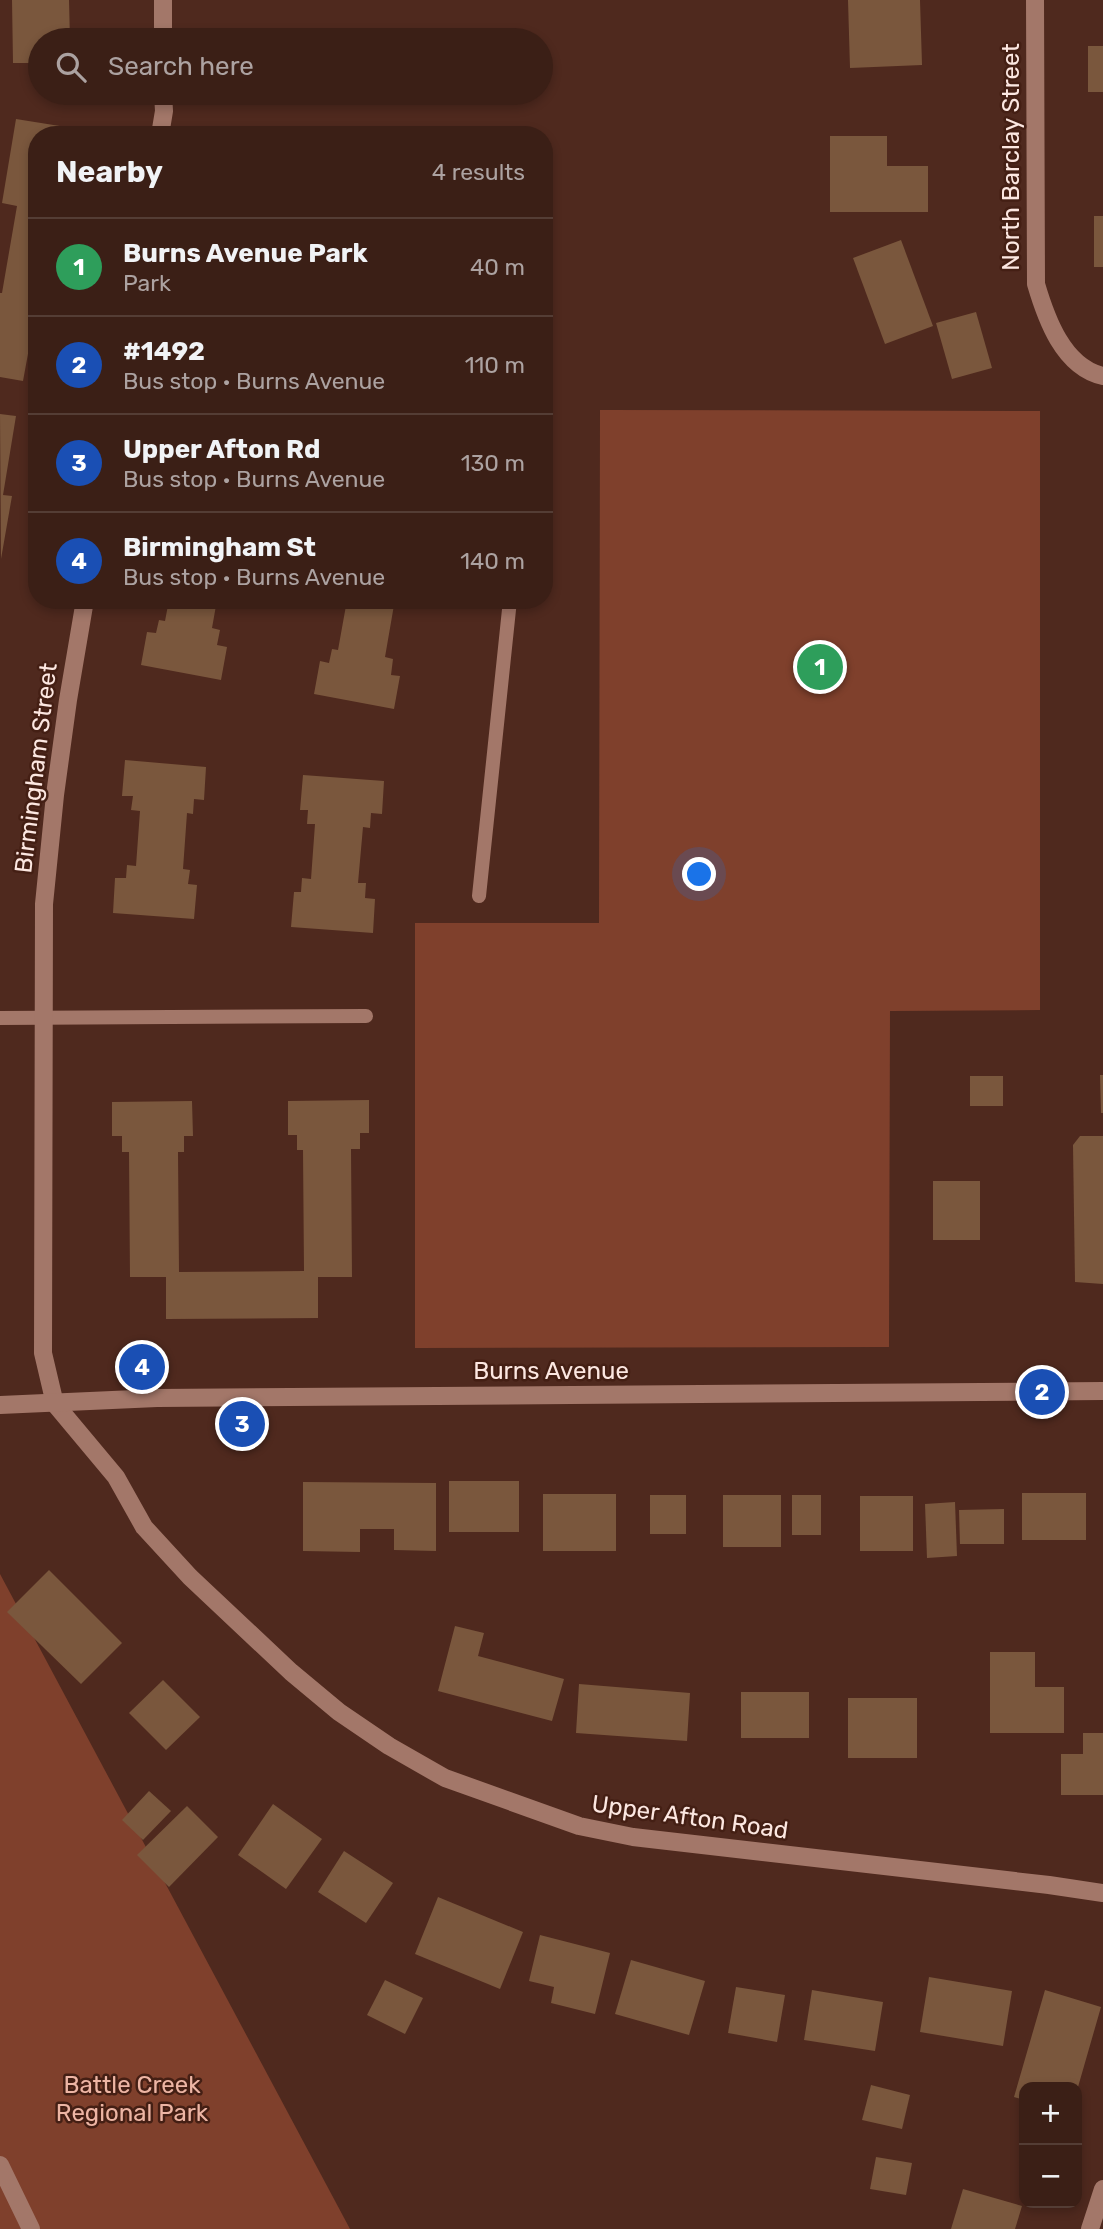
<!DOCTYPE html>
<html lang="en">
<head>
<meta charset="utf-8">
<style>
	:root { --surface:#3b1f16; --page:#42271f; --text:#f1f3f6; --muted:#aca2a1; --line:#543d35; --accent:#59c8e5 }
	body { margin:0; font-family:Rubik,sans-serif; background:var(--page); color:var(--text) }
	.controls { position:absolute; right:21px; bottom:21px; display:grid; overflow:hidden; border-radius:14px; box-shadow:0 4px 10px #0003 }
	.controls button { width:63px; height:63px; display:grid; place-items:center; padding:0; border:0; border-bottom:2px solid var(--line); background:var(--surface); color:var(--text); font:35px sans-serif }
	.you { position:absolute; left:700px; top:875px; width:24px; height:24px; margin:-18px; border:5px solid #fff; border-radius:50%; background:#1a73e8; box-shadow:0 0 0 10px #1a73e833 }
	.badge { display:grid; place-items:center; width:46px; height:46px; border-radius:50%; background:var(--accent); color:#fff; font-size:23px; font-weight:700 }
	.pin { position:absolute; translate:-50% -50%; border:4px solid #fff; box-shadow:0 2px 7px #0006 }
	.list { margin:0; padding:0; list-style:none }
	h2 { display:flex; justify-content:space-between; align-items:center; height:91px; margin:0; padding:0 28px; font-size:30px }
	h2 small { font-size:23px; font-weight:400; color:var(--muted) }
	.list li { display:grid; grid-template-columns:46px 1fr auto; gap:21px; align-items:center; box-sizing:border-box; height:98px; padding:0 28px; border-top:2px solid var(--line) }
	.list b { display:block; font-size:26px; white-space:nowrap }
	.list p { margin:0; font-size:23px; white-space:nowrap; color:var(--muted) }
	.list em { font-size:23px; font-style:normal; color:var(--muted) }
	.icon { flex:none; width:38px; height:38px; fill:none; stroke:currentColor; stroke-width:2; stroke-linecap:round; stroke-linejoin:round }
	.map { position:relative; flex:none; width:1103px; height:2229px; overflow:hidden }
	.search { position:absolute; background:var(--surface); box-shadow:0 4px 10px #0003; left:28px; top:28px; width:525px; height:77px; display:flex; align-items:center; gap:18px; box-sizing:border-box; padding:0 24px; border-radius:38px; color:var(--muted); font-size:26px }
	.panel { position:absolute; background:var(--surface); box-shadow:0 4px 10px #0003; left:28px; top:126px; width:525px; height:483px; border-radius:28px }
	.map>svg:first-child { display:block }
	.green { fill:#7f402c }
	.building { fill:#7a573d }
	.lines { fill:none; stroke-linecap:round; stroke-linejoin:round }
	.service { stroke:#a37769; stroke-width:14 }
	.minor { stroke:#a37769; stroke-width:18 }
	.tertiary { stroke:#a37769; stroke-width:18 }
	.labels { text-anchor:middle; stroke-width:5; stroke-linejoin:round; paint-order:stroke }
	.street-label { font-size:24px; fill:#fce7e1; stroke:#441f14 }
	.park-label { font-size:24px; fill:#edb5a4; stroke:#441f14 }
</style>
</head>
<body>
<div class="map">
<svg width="1103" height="2229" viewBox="0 0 1103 2229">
	<rect width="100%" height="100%" fill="#4f291e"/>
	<g class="green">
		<path d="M600,410L1040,411V1010L890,1011L889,1347L415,1348V923H599Z"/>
		<path d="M0,1574L350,2229H0Z"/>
	</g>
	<g class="building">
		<path d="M12,0H69L70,40H40V63H13Z"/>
		<path d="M848,0H920L922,65L850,68Z"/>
		<rect x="1088" y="46" width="15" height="46"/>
		<path d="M16,119L66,127L65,135H37V305L23,381L0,377V293H2L17,206L2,203Z"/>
		<path d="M830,136H887V166H928V212H830Z"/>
		<rect x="1094" y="216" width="9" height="51"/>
		<path d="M901,240L933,326L885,344L853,258Z"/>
		<path d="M976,312L992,368L952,379L936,323Z"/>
		<path d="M0,414L16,416L3,495L12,496L1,559Z"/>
		<path d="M169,600H217L212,628L220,630L217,645L227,647L221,680L141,665L147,632L156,633L159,620L165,621Z"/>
		<path d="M347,600H403L402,606L394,605L385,657L393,659L391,675L400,676L394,709L314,694L320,661L329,663L332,649L338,650Z"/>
		<path d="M125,760L206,767L204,800L194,799L193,814L187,813L183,869L190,870L188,884L197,885L194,919L113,913L115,878H126L127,865L136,866L140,811L131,810L133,796H122Z"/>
		<path d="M303,775L384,781L382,814L371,813L370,828L363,827L358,883H366L365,898L375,899L373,933L291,927L294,892H301L302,878L311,879L315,824H307L308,810H300Z"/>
		<path d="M1100,1075H1103V1113H1101Z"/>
		<rect x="970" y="1076" width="33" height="30"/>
		<path d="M369,1100V1133H360V1149H351L352,1277H318V1318L166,1319V1277H130L129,1152H122V1136H112V1102L192,1101L193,1136H184V1152H178L179,1272L304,1271L303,1150H297V1135H288V1101Z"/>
		<path d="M1080,1136H1103V1284L1075,1282L1073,1145Z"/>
		<rect x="933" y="1181" width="47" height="59"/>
		<rect x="449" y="1481" width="70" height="51"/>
		<path d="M303,1482L436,1483V1551L394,1550V1529H360V1552L303,1551Z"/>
		<rect x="1022" y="1493" width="64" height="47"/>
		<rect x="543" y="1494" width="73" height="57"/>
		<rect x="650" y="1495" width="36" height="39"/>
		<rect x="723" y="1495" width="58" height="52"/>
		<rect x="792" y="1495" width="29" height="40"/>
		<rect x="860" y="1496" width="53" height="55"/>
		<path d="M955,1502L957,1556L927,1558L925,1504Z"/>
		<path d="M1004,1509V1544H960L959,1510Z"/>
		<path d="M49,1570L122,1643L81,1684L7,1612Z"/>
		<path d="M455,1626L484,1633L478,1656L564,1679L552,1721L438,1691Z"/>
		<path d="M990,1652H1035V1687H1064V1733H990Z"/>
		<path d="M163,1680L200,1717L166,1750L129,1713Z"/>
		<path d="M579,1684L690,1693L687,1741L576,1733Z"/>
		<rect x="741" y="1692" width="68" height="46"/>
		<rect x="848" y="1698" width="69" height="60"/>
		<path d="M1083,1733H1103V1795H1061V1754H1083Z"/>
		<path d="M149,1791L171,1811L143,1840L122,1820Z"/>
		<path d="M273,1804L322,1839L286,1889L238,1855Z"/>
		<path d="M187,1806L218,1837L169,1887L137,1855Z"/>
		<path d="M344,1851L393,1883L366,1923L318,1892Z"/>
		<path d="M438,1897L523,1932L500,1989L415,1954Z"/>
		<path d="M540,1935L610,1953L595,2014L551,2003L554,1987L529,1981Z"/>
		<path d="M631,1960L705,1981L689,2035L615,2014Z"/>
		<path d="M929,1977L1012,1991L1003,2046L920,2032Z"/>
		<path d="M385,1980L423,1998L405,2034L367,2015Z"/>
		<path d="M736,1987L785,1995L777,2042L728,2033Z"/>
		<path d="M812,1990L883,2002L875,2051L804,2040Z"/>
		<path d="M1045,1990L1101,2007L1078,2087H1024V2100L1014,2097Z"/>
		<path d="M871,2085L910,2095L902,2129L862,2120Z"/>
		<path d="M876,2157L912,2163L906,2195L870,2189Z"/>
		<path d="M963,2189L1022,2206L1015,2229H951Z"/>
	</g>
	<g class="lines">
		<g class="service">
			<path d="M479,896L510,600"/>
			<path d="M0,1018L366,1016"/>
		</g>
		<g class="minor">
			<path d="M163,0V40"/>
			<path d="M1035,0L1036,284C1046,318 1063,367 1103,376"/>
			<path d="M160,135L164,111L163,93"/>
			<path d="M55,1404L43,1353L44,904L55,795L68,700L85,600"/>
			<path d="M0,2165L31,2229"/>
			<path d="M1090,2229L1103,2189"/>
		</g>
		<g class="tertiary">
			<path d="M55,1404L116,1477L144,1527L190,1577L291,1672L339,1712L389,1746L445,1778L579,1826L633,1837L1049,1885L1103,1893"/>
			<path d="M0,1405L157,1398L1103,1391"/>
		</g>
	</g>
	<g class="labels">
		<g class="street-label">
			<text transform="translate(1011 157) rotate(-90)" y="8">North Barclay Street</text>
			<text transform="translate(36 768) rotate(-83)" y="8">Birmingham Street</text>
			<text x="551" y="1379">Burns Avenue</text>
			<text transform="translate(690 1817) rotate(8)" y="8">Upper Afton Road</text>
		</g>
		<g class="park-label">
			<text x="132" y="2093">Battle Creek<tspan x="132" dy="28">Regional Park</tspan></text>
		</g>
	</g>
</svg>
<div class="controls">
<button>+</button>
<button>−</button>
</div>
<div class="you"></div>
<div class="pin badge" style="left:820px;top:667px;background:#2e9e5b">1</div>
<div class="pin badge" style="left:1042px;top:1392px;background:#1a4fb4">2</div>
<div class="pin badge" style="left:242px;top:1424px;background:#1a4fb4">3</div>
<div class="pin badge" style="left:142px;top:1367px;background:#1a4fb4">4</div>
<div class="search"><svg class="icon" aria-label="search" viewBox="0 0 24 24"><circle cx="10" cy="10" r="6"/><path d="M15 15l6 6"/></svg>Search here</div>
<section class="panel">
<h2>Nearby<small>4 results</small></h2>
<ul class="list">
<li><span class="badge" style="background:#2e9e5b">1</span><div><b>Burns Avenue Park</b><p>Park</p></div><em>40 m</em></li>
<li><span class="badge" style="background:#1a4fb4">2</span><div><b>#1492</b><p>Bus stop · Burns Avenue</p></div><em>110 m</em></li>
<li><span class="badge" style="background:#1a4fb4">3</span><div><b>Upper Afton Rd</b><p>Bus stop · Burns Avenue</p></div><em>130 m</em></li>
<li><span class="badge" style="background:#1a4fb4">4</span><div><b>Birmingham St</b><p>Bus stop · Burns Avenue</p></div><em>140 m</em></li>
</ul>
</section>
</div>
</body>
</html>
